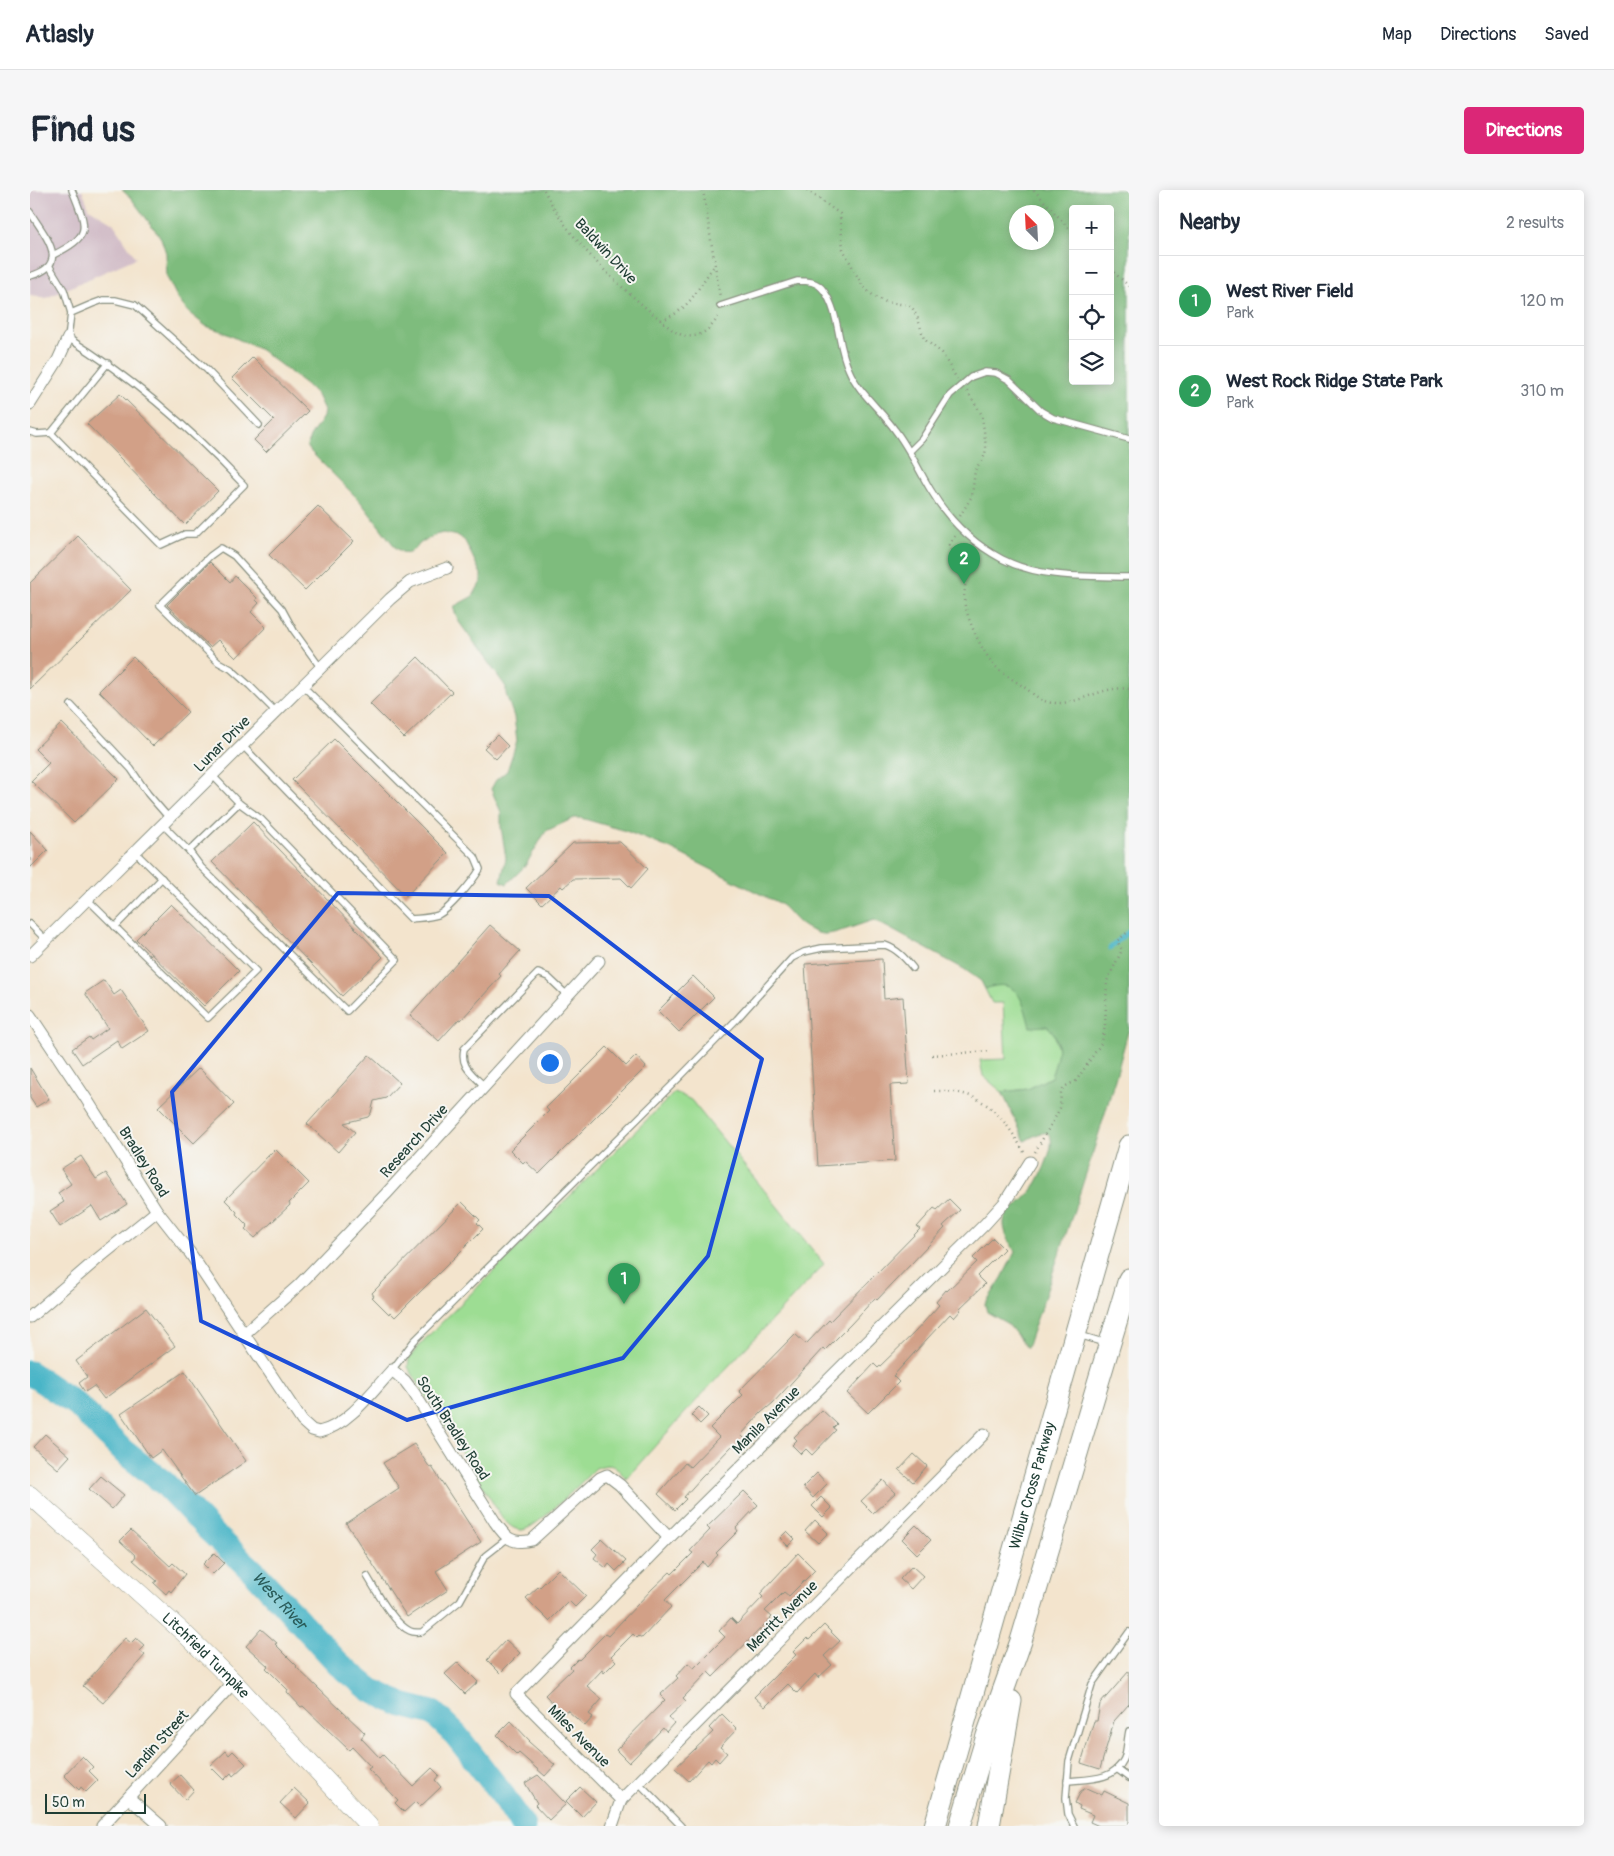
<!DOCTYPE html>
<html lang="en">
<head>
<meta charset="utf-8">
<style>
	:root { --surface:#fff; --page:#f6f6f7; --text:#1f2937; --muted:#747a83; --line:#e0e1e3; --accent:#db2777 }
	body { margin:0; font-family:Pangolin,sans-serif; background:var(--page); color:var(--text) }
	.controls { position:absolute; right:15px; top:15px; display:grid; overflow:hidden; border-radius:5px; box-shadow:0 2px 12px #0003 }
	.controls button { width:45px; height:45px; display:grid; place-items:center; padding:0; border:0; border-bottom:1px solid var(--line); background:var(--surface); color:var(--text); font:25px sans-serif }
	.compass { position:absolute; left:979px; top:15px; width:45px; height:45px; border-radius:50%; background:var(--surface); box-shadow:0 2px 12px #0003; rotate:336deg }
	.scale { position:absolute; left:15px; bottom:12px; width:101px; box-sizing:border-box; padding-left:5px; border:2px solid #1f3d34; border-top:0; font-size:14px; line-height:18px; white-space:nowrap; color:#1f3d34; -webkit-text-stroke:4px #f6f6f2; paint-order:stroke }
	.you { position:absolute; left:519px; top:872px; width:18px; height:18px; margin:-12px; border:4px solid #fff; border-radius:50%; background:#1a73e8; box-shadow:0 0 0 8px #1a73e833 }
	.badge { display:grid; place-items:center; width:32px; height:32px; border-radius:50%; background:var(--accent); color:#fff; font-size:16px; font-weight:700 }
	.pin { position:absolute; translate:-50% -41px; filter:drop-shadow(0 1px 2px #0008) }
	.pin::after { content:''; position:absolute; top:26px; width:18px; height:15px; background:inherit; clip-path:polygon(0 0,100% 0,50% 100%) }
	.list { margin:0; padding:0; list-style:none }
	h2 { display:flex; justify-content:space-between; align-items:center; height:65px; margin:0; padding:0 20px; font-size:21px }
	h2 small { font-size:16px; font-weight:400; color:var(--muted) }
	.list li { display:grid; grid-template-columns:32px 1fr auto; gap:15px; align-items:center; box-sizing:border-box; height:90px; padding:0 20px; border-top:1px solid var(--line) }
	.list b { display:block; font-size:19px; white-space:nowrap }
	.list p { margin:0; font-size:16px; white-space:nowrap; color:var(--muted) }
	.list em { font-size:16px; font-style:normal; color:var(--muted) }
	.icon { flex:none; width:28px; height:28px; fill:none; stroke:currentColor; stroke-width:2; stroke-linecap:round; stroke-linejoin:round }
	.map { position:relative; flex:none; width:1099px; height:1636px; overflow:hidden; border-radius:5px }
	header { display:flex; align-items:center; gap:30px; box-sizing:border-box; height:70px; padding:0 25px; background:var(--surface); border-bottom:1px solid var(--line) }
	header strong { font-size:24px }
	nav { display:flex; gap:28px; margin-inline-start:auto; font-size:18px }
	.intro { display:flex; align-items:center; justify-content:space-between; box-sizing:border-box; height:120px; padding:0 30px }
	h1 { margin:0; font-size:35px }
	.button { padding:12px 22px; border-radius:5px; background:var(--accent); color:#fff; font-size:18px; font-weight:700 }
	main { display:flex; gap:30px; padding:0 30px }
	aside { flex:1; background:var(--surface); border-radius:5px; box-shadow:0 2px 12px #0003 }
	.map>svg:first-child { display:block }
	.industrial { fill:#d2bdc8 }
	.green { fill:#9ddd93; stroke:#5e8d64 }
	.forest { fill:#7ebc7d; stroke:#4e7c58; fill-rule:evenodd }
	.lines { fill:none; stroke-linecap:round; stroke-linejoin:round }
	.stream { stroke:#4ab5c7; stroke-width:4.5 }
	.river { stroke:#4ab5c7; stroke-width:25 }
	.building { fill:#d2a087 }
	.service-casing { stroke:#899080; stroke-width:8 }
	.minor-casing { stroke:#899080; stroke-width:13 }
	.primary-casing { stroke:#899080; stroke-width:19 }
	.motorway-casing { stroke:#899080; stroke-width:23 }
	.path { stroke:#899080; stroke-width:2.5; stroke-dasharray:1 4; stroke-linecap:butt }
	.service { stroke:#fff; stroke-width:5.5 }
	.minor { stroke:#fff; stroke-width:11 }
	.primary { stroke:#fff; stroke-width:18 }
	.motorway { stroke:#fff; stroke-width:21 }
	.marked { fill:none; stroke:#1d4ed8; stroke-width:4; stroke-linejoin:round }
	.labels { text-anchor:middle; stroke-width:4; stroke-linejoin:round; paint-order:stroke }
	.street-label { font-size:15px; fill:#1f3d34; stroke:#f6f6f2 }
	.water-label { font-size:16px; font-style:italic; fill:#2a5b59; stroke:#f6f6f2 }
</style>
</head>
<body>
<header>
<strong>Atlasly</strong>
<nav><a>Map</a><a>Directions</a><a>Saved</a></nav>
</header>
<div class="intro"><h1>Find us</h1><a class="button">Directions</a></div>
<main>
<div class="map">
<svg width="1099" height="1636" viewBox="0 0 1099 1636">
	<rect width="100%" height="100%" fill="#f6f6f2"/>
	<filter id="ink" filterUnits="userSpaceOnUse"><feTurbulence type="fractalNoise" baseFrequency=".02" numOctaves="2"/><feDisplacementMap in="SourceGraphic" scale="10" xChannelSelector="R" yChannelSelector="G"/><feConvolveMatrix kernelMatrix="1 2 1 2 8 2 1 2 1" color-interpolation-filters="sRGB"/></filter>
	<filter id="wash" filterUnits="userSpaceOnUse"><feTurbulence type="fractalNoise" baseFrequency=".0096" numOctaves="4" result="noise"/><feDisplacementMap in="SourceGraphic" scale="20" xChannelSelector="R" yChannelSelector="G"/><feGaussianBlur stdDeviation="1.12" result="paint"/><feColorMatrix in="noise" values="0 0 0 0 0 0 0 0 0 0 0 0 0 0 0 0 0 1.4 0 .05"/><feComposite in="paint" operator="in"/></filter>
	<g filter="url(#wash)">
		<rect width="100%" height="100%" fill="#f3e4cd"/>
		<path class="industrial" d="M0,0H52L59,18L83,33L106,68L16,108L0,106Z"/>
		<g class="green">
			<path d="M966,794L981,797L988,802L995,818L1024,842L1029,865L1021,887L998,899L972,902L953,886L950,870L976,869L973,813H962L955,799Z"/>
			<path d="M645,902L661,910L794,1074C728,1146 660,1215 596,1289C586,1276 582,1272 566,1278C553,1290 507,1339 492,1340C484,1340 479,1335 473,1329L378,1177L379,1168L395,1149Z"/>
		</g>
		<path class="forest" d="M92,0H1099V838C1071,947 1033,1052 997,1158L978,1134L957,1122L955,1114L972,1088L985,1062C979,1049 969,1037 977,1023C986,1016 996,1009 1003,999C1014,982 1042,921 995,951L972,902L998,899L1021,887C1027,869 1034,850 1017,836L1000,837C993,811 988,786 955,799L951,791L934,779L844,730C833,733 806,744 796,744C787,745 771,736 765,729C756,719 751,712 738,708L641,659L596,641L551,628H544L516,641L495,676L477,694L471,691L476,668L471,637V622L461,599L466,590L477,581L487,551L484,527L476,504V497L429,432L423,417L443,406L451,392V384L435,351L429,346L413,343L405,345L392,352L379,363L372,362L366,358L330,311L281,262L277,256L280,247L293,227L294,220L287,205L276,194L231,160L191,141L176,136L158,122L148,109L137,87L136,63L131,48L101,8ZM1043,19H1080V191H1043ZM986,22H1016V52H986Z"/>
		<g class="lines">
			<path class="stream" d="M1080,758L1099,741"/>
			<path class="river" id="s1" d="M0,1183L46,1214L94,1262L134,1293L179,1340L225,1383L309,1474L341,1500L372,1515L403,1523L426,1545L474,1607L493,1636"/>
		</g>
		<g id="blocks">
			<g class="building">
				<path d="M223,167L278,221L236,262L224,250L244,230L202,188Z"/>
				<path d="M90,204L188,301L155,335L57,234Z"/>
				<path d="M288,316L324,351L275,400L239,365Z"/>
				<path d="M48,346L101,400L0,499V393Z"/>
				<path d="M180,372L200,392L205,386L227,408L226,410L229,413L221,422L236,437L206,468L188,450L180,457L137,415Z"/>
				<path d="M103,467L158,522L123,556L69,501Z"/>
				<path d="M388,467L422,502L374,548L340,514Z"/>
				<path d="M32,533L89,589L44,633L1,591L19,573L5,559Z"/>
				<path d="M467,545L478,556L466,569L454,558Z"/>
				<path d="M304,549L418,663L376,706L262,590Z"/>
				<path d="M223,632L353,767L312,806L182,672Z"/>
				<path d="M0,641L18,660L0,678Z"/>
				<path d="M590,652L618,679L601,698L591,688L543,689L533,698L531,696L512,714L496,698L543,653Z"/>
				<path d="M141,714L209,781L174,816L106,749Z"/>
				<path d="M460,735L490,761L469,784L471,786L431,830L429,829L409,851L380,825Z"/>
				<path d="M852,769L854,809L873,807L879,894L860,895L865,971L788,976L775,774Z"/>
				<path d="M663,786L684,807L649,842L628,821Z"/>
				<path d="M74,790L84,805L91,800L119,841L92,859L87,850L52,874L42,859L59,847L61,850L78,838L55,803Z"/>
				<path d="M577,857L596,876L606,866L616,877L509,984L495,971L493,973L480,960L519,921L516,918Z"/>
				<path d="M339,865L370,893L356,908L344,911L341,923L338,927L314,933L325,942L308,962L277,934Z"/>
				<path d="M0,878L19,909L6,917L0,908Z"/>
				<path d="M169,878L204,914L164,953L128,917Z"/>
				<path d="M245,959L279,993L259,1013L260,1015L225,1048L215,1039L218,1036L206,1024L207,1022L195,1010Z"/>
				<path d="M51,966L66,989L76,983L97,1014L71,1031L62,1016L30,1037L20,1021L34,1012L28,1003L41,994L31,979Z"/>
				<path d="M919,1009L930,1020L913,1036L915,1038L847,1110L845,1108L821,1134L795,1160L793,1158L743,1213L731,1223L711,1245L716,1250L707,1259L703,1255L671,1288L654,1307L656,1309L645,1320L628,1304L655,1273L660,1277L689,1247L680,1238L713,1205L709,1201L765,1144L776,1154L799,1130L800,1131L890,1039L887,1037L904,1018L907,1020Z"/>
				<path d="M432,1012L450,1030L447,1033L453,1039L365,1127L360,1122L359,1124L342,1107L344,1106L342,1103Z"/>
				<path d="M963,1048L974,1059L947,1086L955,1094L929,1119L931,1120L924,1128L920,1124L863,1186L869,1192L838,1223L817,1203L844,1174L848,1178L886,1141L909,1115L906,1112L916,1100L917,1101L947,1072L943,1068Z"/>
				<path d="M116,1118L145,1156L74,1209L64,1196L55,1202L49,1193L57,1187L46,1171Z"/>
				<path d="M155,1181L216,1271L165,1306L132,1260L121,1268L91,1224Z"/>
				<path d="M669,1217L678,1226L670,1234L661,1225Z"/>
				<path d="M792,1220L807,1234L803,1238L806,1240L782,1265L776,1259L771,1264L762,1255L767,1250L764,1247Z"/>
				<path d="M15,1244L40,1266L28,1279L3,1257Z"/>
				<path d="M384,1254L400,1278L402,1277L451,1352L406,1381L418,1400L377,1427L316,1333L369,1298L353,1273Z"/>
				<path d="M884,1264L897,1276L883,1292L869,1280Z"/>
				<path d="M787,1283L797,1294L783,1308L773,1297Z"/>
				<path d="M71,1286L94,1305L82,1319L59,1299Z"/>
				<path d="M853,1290L865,1303L843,1323L831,1311Z"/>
				<path d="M714,1301L728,1315L706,1338L708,1341L686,1363L688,1365L677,1377L673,1372L635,1410L641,1417L612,1448L609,1446L607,1448L603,1444L581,1466L586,1471L574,1483L572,1480L557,1496L572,1509L559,1524L563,1527L555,1536L537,1520L533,1524L515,1505L542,1479L540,1477L548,1469L549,1470L575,1444L578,1446L622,1399L640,1382L642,1384L663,1363L660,1361L680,1340L677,1337Z"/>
				<path d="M791,1307L802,1318L793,1327L782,1316Z"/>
				<path d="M785,1330L798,1343L788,1353L775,1341Z"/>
				<path d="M886,1335L901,1350L887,1364L872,1349Z"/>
				<path d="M101,1340L140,1376L143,1373L155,1384L141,1402L139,1400L136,1404L124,1393L127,1391L103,1370L106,1366L90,1351Z"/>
				<path d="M757,1341L765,1349L758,1356L750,1348Z"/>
				<path d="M572,1349L596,1371L586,1381L579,1374L576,1378L564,1368L567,1364L562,1359Z"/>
				<path d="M184,1363L194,1373L183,1384L173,1374Z"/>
				<path d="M768,1363L785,1380L759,1406L754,1402L735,1421L742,1427L683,1487L678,1482L653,1508L656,1511L638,1528L644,1533L636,1542L633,1538L599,1573L586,1560L635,1510L630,1505L648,1488L646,1486L658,1473L664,1478L695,1447L689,1441L701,1428L707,1434L733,1407L730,1404Z"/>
				<path d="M882,1376L893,1386L881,1399L870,1389Z"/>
				<path d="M528,1379L556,1406L545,1417L539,1411L519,1431L496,1408L508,1397L509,1398Z"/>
				<path d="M794,1435L810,1451L794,1466L802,1475L788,1488L785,1484L767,1503L758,1494L735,1517L724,1507L766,1465L763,1462L777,1448L779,1450Z"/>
				<path d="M231,1439L247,1453L245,1454L267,1476L266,1477L335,1543L331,1548L350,1568L353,1565L383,1596L402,1578L409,1585L405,1590L411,1597L390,1617L385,1612L374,1622L365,1613L368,1610L338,1579L341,1577L322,1557L319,1560L273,1516L271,1517L257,1502L258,1500L236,1478L238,1476L216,1456Z"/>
				<path d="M95,1448L101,1453L106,1448L115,1456L110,1461L115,1465L73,1513L53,1496Z"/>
				<path d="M476,1450L490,1463L470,1483L457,1470Z"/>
				<path d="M428,1472L448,1492L435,1504L415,1484Z"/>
				<path d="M1099,1481V1514L1084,1531L1070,1579L1051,1573L1064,1531H1067L1070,1514Z"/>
				<path d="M692,1524L707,1539L690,1557L697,1563L689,1572L685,1568L681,1573L678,1570L659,1591L645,1578L683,1542L679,1538Z"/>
				<path d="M481,1531L500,1551L499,1552L525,1575L515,1586L489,1563L487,1565L467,1545Z"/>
				<path d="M196,1561L199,1565L203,1561L216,1574L203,1586L201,1583L194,1590L180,1576Z"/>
				<path d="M52,1566L63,1577L59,1581L68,1590L56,1602L51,1597L49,1600L34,1585Z"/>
				<path d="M150,1585L164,1600L155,1610L140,1594Z"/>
				<path d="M508,1585L536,1614L519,1630L505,1615L507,1613L495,1593Z"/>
				<path d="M550,1597L566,1612L552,1627L536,1611Z"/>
				<path d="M264,1598L280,1613L266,1628L250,1613Z"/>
				<path d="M1056,1598L1072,1605L1074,1601L1099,1613V1636H1069L1060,1632L1063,1625L1049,1619L1050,1616L1045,1613L1051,1601Z"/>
			</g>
		</g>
	</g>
	<g filter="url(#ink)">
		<use href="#blocks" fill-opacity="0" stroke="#899080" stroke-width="1"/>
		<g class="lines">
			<g class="service-casing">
				<g id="service">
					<path d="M0,22C15,46 42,75 0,86"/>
					<path d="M23,65C63,45 57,38 42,0"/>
					<path d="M690,116L767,91C778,91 787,91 794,101C810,123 807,156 819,180C828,202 851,220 865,240C879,258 888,279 900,299C917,328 942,353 972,369C1011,389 1057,386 1099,387"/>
					<path d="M41,123L62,114L73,110H85L105,115L177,180L229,235"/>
					<path d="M0,242L7,244L21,243L131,355L155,344H165L214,295C161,239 103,188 38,148L41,123L34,100L20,77"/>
					<path d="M21,243L78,173"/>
					<path d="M880,261L892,249L920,205L941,187L955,182L966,183L979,190L1011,221L1023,228L1099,249"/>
					<path d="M41,515L101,579L118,604L139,628"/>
					<path d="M245,521L220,496L201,479L188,472L130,415L180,366L191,358L204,366L252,419L264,441L290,477"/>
					<path d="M212,555L381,729C390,728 399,728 408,725C420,719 443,691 450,679L445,667L272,495"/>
					<path d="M133,635L159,661L171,677L317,821L367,770L231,629L209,613L182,585"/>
					<path d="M159,661L209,613"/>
					<path d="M57,709L178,828L226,781L105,662"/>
					<path d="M0,734L16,750"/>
					<path d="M85,737L132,688"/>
					<path d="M454,896C442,883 430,877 434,859L508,783L518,787L537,805"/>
					<path d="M1049,1145L1076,1153"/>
					<path d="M362,1180L384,1151L648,889L707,829L762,768L774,762L792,758L855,755C867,759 875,768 883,778"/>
					<path d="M337,1386C347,1402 363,1433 380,1441C384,1443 388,1442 392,1442L430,1411L455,1366L478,1348"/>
					<path d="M1087,1579L1099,1588"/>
					<path d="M1037,1591C1058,1589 1084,1591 1094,1569C1097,1561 1097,1550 1099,1541"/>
					<path d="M608,1592L651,1636"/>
					<path d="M1044,1636L1038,1624L1036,1608L1039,1571L1062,1494L1099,1442"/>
				</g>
			</g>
			<g class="minor-casing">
				<g id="minor">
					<path d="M0,214L28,170L38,148"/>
					<path d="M0,766L360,409L380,392L417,378"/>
					<path d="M0,825L57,910L127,1021L160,1063L272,1231L282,1240L289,1242C317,1236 343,1201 362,1180L375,1191L384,1203L465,1332C476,1348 482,1355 502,1350L561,1296L570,1288L577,1285L590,1295L639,1348"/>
					<path d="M0,1127L65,1071L127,1021"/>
					<path d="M214,1144L269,1095L356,1004L569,771"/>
					<path d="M99,1608L131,1636"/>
					<path d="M591,1610L486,1504L639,1348L955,1034L975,1012L1000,972"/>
					<path d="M72,1636L204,1492"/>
					<path d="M582,1636L591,1610L954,1244"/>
				</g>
			</g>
			<g class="primary-casing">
				<g id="primary">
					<path id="s2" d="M0,1305L154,1443L204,1492L339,1636"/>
				</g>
			</g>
			<g class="motorway-casing">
				<g id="motorway">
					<path id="s3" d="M905,1636L1099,956"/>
					<path d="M930,1636L957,1546L991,1451L1099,1089"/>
					<path d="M959,1636L981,1511"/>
				</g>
			</g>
			<g class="path">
				<path d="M514,0C539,50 584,92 627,127C636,134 644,144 656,146C671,148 682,138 689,125"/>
				<path d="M673,0L690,107"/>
				<path d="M777,0L810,24L813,59L833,97L845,107L856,112L877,115L882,117L888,129L894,149L912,163L927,189"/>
				<path d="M1004,0L1043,43"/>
				<path d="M1080,79L1099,96"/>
				<path d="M631,130C661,121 667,97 685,75"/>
				<path d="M930,326L942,306L945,280L955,265L956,257L952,225L937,201"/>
				<path d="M925,346L919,355C923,365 931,372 934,382C938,393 932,405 935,416C940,435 953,464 966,477C975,486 988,492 998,500C1010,509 1014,514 1032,513C1055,511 1076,495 1099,499"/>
				<path d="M902,865L960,861"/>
				<path d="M904,901C952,899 972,924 994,962"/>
				<path d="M1005,962L1026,926L1030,918L1031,902L1034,897L1046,891L1072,852L1075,836L1077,791L1092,760L1087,751L1099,741"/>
			</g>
			<use href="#service" class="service"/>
			<use href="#minor" class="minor"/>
			<use href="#primary" class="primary"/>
			<use href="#motorway" class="motorway"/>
		</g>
	</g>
	<path class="marked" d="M308,703L519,706L732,869L678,1066L593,1168L377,1230L171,1131L142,902Z"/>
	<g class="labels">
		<g class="street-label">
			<text transform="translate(576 61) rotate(47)" y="5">Baldwin Drive</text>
			<text transform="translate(192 554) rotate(-45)" y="5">Lunar Drive</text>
			<text transform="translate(384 951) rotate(-48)" y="5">Research Drive</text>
			<text transform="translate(114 972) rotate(58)" y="5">Bradley Road</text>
			<text transform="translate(736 1230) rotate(-45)" y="5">Manila Avenue</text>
			<text transform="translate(423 1238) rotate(57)" y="5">South Bradley Road</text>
			<text dy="5" stroke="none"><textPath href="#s3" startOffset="354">Wilbur Cross Parkway</textPath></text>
			<text transform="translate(752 1426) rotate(-45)" y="5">Merritt Avenue</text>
			<text dy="5" stroke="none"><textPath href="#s2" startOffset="238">Litchfield Turnpike</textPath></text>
			<text transform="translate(549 1546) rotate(45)" y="5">Miles Avenue</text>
			<text transform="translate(127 1554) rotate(-48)" y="5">Landin Street</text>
		</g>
		<g class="water-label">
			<text dy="6" stroke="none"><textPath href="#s1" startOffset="339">West River</textPath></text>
		</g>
	</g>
</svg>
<div class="controls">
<button>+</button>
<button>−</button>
<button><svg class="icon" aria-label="locate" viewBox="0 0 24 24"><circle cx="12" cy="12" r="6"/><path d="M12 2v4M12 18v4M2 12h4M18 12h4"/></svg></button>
<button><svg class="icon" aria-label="layers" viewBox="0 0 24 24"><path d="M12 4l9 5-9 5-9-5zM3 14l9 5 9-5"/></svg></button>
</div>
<svg class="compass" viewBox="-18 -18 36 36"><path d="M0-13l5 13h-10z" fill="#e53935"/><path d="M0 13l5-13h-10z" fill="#747a83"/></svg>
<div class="scale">50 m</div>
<div class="you"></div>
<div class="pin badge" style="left:594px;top:1114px;background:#2e9e5b">1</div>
<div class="pin badge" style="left:934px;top:394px;background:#2e9e5b">2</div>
</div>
<aside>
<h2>Nearby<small>2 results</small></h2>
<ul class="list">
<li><span class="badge" style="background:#2e9e5b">1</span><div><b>West River Field</b><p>Park</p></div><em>120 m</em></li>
<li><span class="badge" style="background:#2e9e5b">2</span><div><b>West Rock Ridge State Park</b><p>Park</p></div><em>310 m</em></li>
</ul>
</aside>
</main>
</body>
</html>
